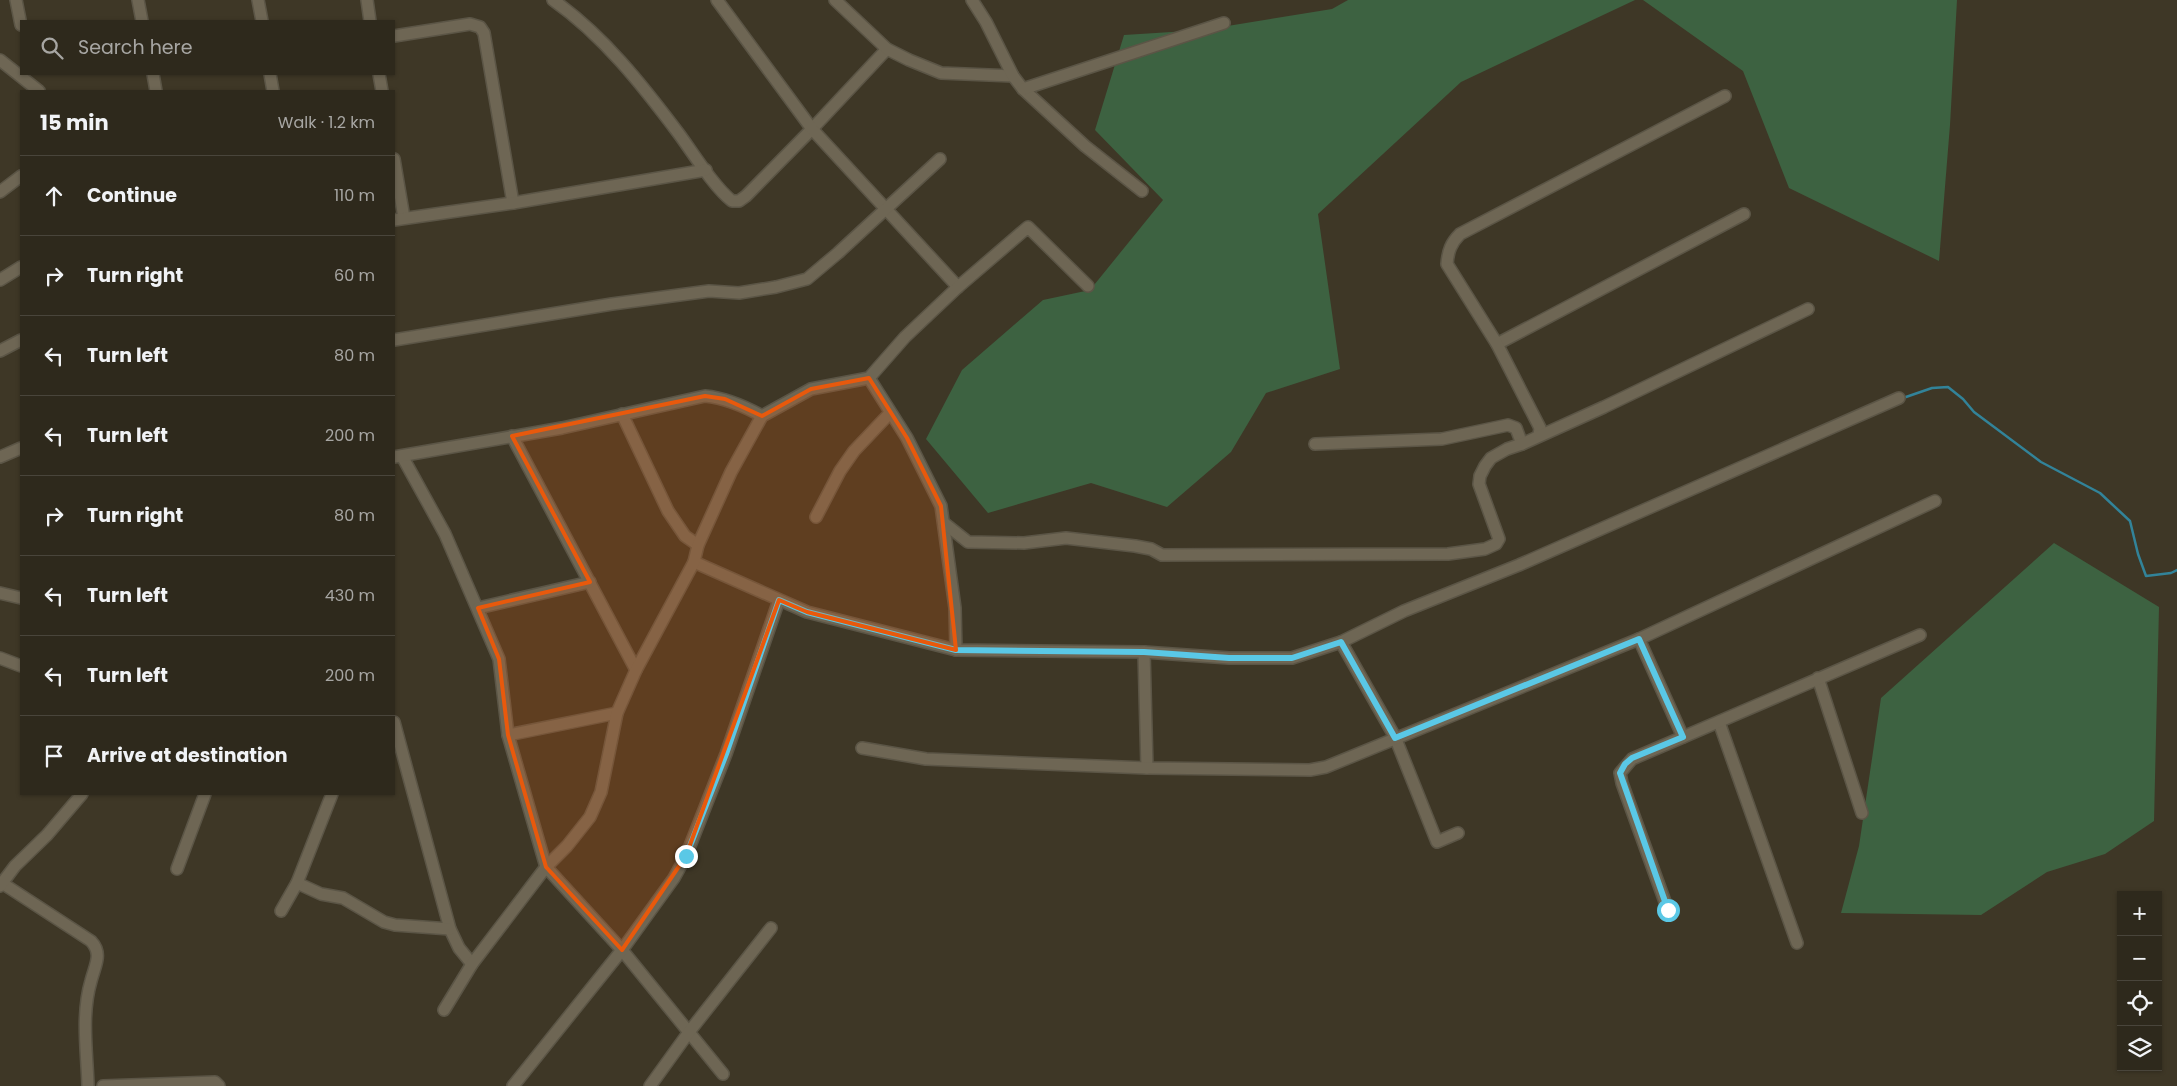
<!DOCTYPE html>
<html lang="en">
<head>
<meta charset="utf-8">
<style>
	:root { --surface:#2e291c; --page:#3a3529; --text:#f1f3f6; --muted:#a7a6a3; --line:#49453b }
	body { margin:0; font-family:Poppins,sans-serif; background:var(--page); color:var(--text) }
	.controls { position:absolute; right:15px; bottom:15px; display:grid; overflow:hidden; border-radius:0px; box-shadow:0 1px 4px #0004 }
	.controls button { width:45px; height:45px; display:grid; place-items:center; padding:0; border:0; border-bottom:1px solid var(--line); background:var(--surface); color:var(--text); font:25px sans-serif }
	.stop { position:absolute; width:15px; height:15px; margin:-11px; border:4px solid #5ac8e6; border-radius:50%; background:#fff }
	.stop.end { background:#5ac8e6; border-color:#fff; box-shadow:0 1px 5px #0008 }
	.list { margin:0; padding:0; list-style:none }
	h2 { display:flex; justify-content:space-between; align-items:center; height:65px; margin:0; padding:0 20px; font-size:21px }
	h2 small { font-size:16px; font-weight:400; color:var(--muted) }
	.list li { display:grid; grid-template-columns:32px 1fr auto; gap:15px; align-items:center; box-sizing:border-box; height:80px; padding:0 20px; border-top:1px solid var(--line) }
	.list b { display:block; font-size:19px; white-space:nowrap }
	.list em { font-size:16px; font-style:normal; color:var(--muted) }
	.icon { flex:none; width:28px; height:28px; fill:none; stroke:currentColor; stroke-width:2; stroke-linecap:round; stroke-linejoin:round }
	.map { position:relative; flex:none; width:2177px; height:1086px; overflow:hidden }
	.search { position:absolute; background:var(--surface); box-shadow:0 1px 4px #0004; left:20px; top:20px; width:375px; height:55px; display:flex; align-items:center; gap:12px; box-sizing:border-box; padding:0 18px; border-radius:0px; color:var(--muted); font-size:19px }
	.panel { position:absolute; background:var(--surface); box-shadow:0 1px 4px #0004; left:20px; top:90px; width:375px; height:705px; border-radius:0px }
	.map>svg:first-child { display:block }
	.green { fill:#3d6241 }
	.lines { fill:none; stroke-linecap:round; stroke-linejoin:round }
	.stream { stroke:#328399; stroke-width:2.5 }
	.street-casing { stroke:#5b5546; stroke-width:14 }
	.street { stroke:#6e6654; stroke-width:11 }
	.route { stroke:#5ac8e6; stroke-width:6 }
	.marked { fill:#e8590c; fill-opacity:0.2; stroke:#e8590c; stroke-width:4; stroke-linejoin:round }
</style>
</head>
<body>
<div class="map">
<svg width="2177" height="1086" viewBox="0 0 2177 1086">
	<rect width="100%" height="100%" fill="#3e3726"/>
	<g class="green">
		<path d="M1348,0H1635L1461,82L1318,214L1340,369L1266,393L1231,452L1167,507L1091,483L988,513L926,439L962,370L1043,300L1090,290L1163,200L1095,130L1124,35L1203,30L1332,9Z"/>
		<path d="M1643,0H1957L1950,125L1939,261L1789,188L1743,71Z"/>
		<path d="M2054,543L2159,607L2154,821L2105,854L2047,872L1981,915L1841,913L1859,846L1881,698Z"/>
	</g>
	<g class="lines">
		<path class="stream" d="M1903,398L1932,388L1948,387L1963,399L1974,412L2041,462L2100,493L2130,521L2138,554L2146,576L2171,573L2177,570"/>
		<g class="street-casing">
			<g id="street">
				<path d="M16,0L21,25"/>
				<path d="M138,0L142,21"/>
				<path d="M258,0L262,21"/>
				<path d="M367,0L370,21"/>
				<path d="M553,0C603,35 643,86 679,134C693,153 714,187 732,201H739L746,196L812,129L887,49"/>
				<path d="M717,0L812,129L958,287"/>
				<path d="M835,0L887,49L909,60L941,73L1013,76"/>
				<path d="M972,0L986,22L1013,76L1023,89L1085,146L1142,191"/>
				<path d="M394,36L470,24L480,27L484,33L513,203"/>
				<path d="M0,60L39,91"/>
				<path d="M153,74L156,91"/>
				<path d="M270,74L273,91"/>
				<path d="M379,74L382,91"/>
				<path d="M1023,89L1224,23"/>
				<path d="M394,159L404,218"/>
				<path d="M0,192L21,176"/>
				<path d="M394,220L513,203L706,170"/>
				<path d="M0,280L21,267"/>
				<path d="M394,340L612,304L709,291L739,293L776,287L807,279L838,253L940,159"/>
				<path d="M1497,344L1744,214"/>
				<path d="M0,351L21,340"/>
				<path d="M869,378L907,438L941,506L955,608L956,650"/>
				<path d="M622,414L668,511L685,536L698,545"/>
				<path d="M1539,435L1540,428L1497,344L1447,264C1448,251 1451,243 1460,234L1725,96"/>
				<path d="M512,436L636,670"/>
				<path d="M1315,444L1442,439L1508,425L1516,428L1522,444"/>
				<path d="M402,456L445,534L499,659L508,735L546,867L622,950L723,1074"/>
				<path d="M0,457L21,448"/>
				<path d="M394,457L562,428L705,396C726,398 744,406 762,416"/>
				<path d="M816,517L840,471L854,451L890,413"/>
				<path d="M944,523L968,542L1024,543L1066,538L1135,546L1151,549L1162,555L1448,554L1485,549L1496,544L1499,539L1479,484L1480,476L1485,466L1491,458L1507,449L1522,444L1604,407L1808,309"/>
				<path d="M694,562L807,612L956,650L1144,652L1229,658H1292L1341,642L1404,611L1519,565L1899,398"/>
				<path d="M0,593L21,598"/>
				<path d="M478,608L590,582"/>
				<path d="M1639,639L1683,737"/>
				<path d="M1341,642L1395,737L1437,842L1458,833"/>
				<path d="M1144,652L1147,768"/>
				<path d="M0,658L21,666"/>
				<path d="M1818,678L1862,813"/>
				<path d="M394,722L450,929L459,948L472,964"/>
				<path d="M1719,722L1797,943"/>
				<path d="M508,735L617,713"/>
				<path d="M862,748L926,759L1147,768L1310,770L1326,767L1639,639L1935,501"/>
				<path d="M177,869L205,794"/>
				<path d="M2,883L91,941C103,954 95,965 91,981C81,1015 87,1051 88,1086"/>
				<path d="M297,883L321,894L343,898L384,922L395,925L450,929"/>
				<path d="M0,886L15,866L47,835L82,794"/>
				<path d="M1668,910L1622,783L1620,773L1632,759L1920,635"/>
				<path d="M281,911L297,883L332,794"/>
				<path d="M444,1010L472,964L546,867L567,846L590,817L601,792L617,713L636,670L694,562L698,545L731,472L762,416L811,389L869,378L905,337L958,287L1028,227L1088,286"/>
				<path d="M103,1086L215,1082L219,1086"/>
				<path d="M513,1086L622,950L674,878L686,856L726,754L779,600"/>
				<path d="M650,1086L689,1032L771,928"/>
			</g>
		</g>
		<use href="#street" class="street"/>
	</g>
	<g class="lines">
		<path class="route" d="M686,856L726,754L779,600L807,612L956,650L1144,652L1229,658H1292L1341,642L1395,738L1639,639L1683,737L1632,758L1625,764L1620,773L1668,910"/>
	</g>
	<path class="marked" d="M869,378L907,438L941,506L956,650L807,612L779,600L686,856L622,950L546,867L508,735L499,659L478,608L590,582L512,436L705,396L725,399L762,416L811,389Z"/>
</svg>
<div class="controls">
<button>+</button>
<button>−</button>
<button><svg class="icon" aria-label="locate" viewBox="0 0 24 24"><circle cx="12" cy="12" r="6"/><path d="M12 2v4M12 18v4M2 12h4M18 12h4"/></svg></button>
<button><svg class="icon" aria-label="layers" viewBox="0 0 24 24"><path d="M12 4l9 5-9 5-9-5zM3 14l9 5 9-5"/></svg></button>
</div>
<div class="stop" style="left:1668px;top:910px"></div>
<div class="stop end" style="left:686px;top:856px"></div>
<div class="search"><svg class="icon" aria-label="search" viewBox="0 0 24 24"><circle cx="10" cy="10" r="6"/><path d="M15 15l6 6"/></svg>Search here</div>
<section class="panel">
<h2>15 min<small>Walk · 1.2 km</small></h2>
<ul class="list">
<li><svg class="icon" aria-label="ahead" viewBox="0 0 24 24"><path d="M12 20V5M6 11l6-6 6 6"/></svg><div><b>Continue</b></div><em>110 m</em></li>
<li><svg class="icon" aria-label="right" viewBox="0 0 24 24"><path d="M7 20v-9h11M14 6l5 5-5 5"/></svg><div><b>Turn right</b></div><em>60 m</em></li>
<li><svg class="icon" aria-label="left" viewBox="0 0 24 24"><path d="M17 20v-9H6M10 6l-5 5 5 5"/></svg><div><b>Turn left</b></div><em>80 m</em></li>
<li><svg class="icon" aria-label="left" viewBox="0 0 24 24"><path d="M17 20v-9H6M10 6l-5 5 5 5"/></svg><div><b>Turn left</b></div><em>200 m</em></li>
<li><svg class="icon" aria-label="right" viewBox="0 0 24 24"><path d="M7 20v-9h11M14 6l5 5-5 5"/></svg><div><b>Turn right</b></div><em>80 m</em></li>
<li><svg class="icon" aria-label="left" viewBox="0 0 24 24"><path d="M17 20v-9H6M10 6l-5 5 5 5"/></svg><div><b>Turn left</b></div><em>430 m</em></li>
<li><svg class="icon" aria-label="left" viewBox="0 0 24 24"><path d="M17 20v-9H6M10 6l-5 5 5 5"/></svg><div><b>Turn left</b></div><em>200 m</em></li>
<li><svg class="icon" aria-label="arrive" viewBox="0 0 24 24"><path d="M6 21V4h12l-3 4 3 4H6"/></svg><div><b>Arrive at destination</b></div></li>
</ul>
</section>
</div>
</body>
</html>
